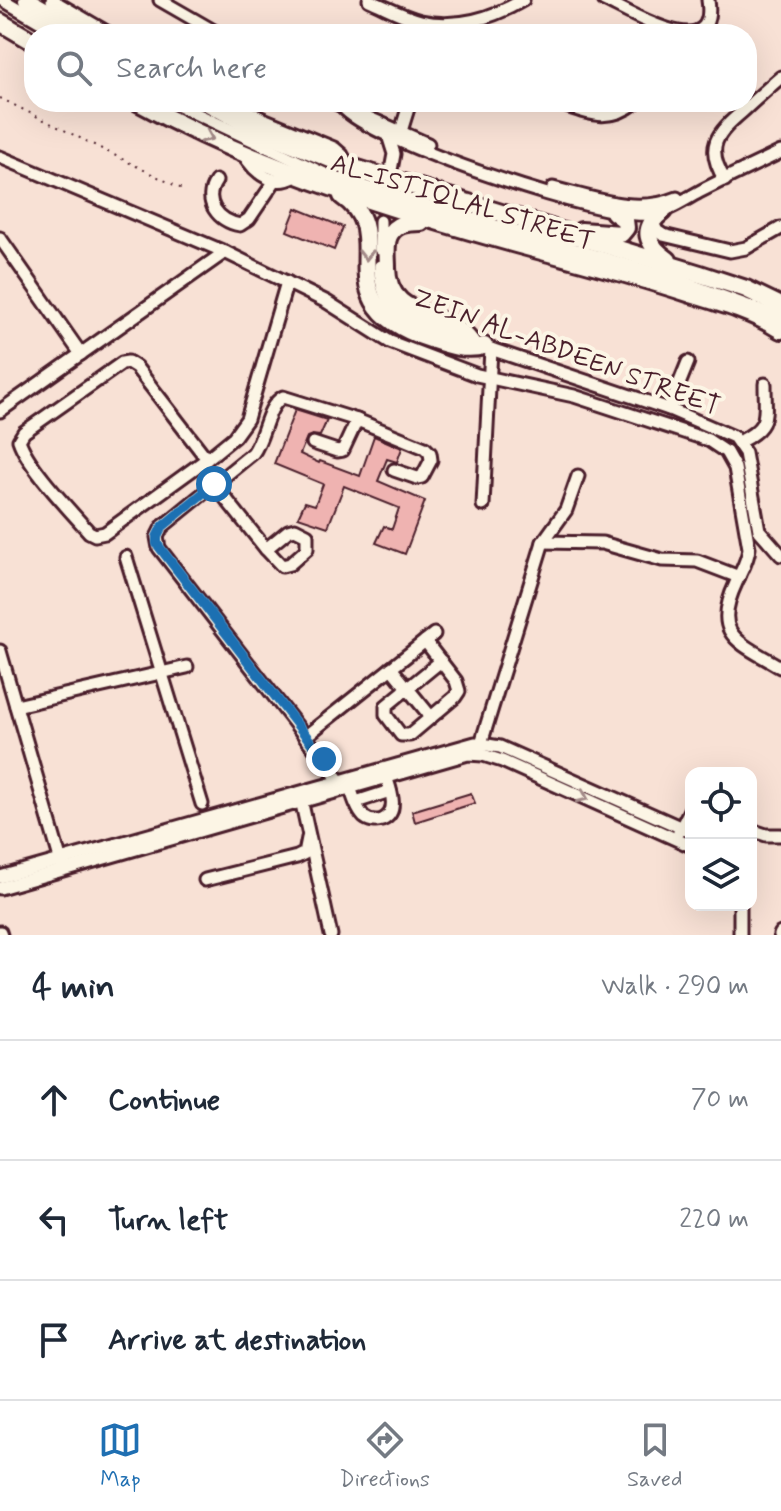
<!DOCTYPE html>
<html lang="en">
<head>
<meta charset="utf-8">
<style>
	:root { --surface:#fff; --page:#f6f6f7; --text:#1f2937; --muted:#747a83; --line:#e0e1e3; --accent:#1f6fb2 }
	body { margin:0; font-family:Mynerve,sans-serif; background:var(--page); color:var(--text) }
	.controls { position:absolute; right:24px; bottom:24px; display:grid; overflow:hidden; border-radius:16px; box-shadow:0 8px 32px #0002 }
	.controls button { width:72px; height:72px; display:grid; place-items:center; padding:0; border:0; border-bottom:2px solid var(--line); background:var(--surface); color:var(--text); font:40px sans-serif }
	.stop { position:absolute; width:24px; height:24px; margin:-18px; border:6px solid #1f6fb2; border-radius:50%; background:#fff }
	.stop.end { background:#1f6fb2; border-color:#fff; box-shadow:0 2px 8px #0008 }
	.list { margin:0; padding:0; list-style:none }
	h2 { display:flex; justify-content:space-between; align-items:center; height:104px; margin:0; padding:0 32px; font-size:34px }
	h2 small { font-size:26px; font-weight:400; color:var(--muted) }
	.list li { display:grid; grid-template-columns:52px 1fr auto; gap:24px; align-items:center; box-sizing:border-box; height:120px; padding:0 32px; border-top:2px solid var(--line) }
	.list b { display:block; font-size:30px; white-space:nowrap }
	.list em { font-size:26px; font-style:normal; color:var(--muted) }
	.icon { flex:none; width:44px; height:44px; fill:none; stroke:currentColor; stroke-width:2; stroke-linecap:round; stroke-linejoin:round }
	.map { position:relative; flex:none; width:781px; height:935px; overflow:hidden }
	.search { position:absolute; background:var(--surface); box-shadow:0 8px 32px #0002; left:24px; right:24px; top:24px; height:88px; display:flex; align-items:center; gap:20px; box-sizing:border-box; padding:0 28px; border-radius:32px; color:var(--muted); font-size:30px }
	.sheet { height:464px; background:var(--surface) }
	nav { display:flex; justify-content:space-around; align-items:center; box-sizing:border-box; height:112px; border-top:2px solid var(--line); background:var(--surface); font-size:22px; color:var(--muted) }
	nav a { display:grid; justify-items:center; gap:4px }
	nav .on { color:var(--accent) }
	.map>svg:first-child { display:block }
	.building { fill:#efb3b1; stroke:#4a1f2b; stroke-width:2 }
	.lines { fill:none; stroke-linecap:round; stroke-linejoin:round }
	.minor-casing { stroke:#4a1f2b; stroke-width:17 }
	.highway-casing { stroke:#4a1f2b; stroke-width:22 }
	.path { stroke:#4a1f2b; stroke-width:2; stroke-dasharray:2 6; stroke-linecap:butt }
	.minor { stroke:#fcf5e5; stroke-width:11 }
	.highway { stroke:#fcf5e5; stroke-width:16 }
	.oneway { stroke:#a38a88 }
	.route { stroke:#1f6fb2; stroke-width:10 }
	.labels { text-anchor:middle; stroke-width:8; stroke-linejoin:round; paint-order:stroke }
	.street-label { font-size:26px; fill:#4a1f2b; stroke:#fcf5e5 }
</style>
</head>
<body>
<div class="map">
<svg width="781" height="935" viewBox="0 0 781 935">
	<rect width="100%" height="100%" fill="#f8e1d5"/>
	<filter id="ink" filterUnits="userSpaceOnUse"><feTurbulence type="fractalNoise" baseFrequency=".0125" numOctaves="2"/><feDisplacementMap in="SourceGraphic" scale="16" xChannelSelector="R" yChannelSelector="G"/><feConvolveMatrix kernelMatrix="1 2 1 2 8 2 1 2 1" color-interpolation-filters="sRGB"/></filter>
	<g filter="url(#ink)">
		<g class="building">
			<path d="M296,208L343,227L334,250L287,231Z"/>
			<path d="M295,410L327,420L320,436L312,435L307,437L300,454L319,463L320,461L360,476L374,436L402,448L397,462L387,459L378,481L425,501L405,554L376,543L384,526L392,529L399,508L344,486L328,527L298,517L305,502L315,505L323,484L274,464Z"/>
			<path d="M471,793L475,803L415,822L412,811Z"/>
		</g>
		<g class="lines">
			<g class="minor-casing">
				<g id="minor">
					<path d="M3,0L61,34"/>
					<path d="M52,0L110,34"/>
					<path d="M160,0L219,34"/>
					<path d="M369,0C386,7 403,17 421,21C456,29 493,18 523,0"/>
					<path d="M604,0C632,13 718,67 708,0"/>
					<path d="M171,102L329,176L680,281L781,318"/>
					<path d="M229,102L261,118L334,148L342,155L348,166"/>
					<path d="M333,102L428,144"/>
					<path d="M555,102C586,112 607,125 636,102"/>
					<path d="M343,107C369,141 606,220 649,214C669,211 682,201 699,192C726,178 754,165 781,152"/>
					<path d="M401,131L410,102"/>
					<path d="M388,135L394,154L391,170"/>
					<path d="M243,153C255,174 275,189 297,175"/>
					<path d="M0,157L225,252L327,302L390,342L477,375L574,396L708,440L726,452L735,468L749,548C748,561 741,571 736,583C711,636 739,642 780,667"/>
					<path d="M725,180C704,147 717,133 743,111C755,100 768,88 781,77"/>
					<path d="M216,181C202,201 218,221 240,225L249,219L274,182"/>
					<path d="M553,188C594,198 636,215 677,198"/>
					<path d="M380,221V249"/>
					<path d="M652,221L657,231L663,235L730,251L746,248L781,228"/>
					<path d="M0,238L81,354"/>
					<path d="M380,266C380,321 420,324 463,339"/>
					<path d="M479,345L669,409L734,437L745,453L759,530L781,555"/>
					<path d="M128,362L136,367L207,459L105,533L95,535L89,532C69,509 28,467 19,440L24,432L122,363Z"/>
					<path d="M669,409L688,362"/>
					<path d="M0,411L225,252"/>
					<path d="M739,442C771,426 765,417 765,384"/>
					<path d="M313,443L337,451L343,450L357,420"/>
					<path d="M207,459L234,437L247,419L287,282"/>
					<path d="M214,484L266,549"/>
					<path d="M483,505L491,349"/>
					<path d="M295,529L307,535V549L290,564L282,566L266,549L288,531Z"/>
					<path d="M543,542L602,543L662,560L697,561L739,577"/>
					<path d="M126,557L202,804"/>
					<path d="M425,641L456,681L459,691L455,697L410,735H401L386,715V706L441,661"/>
					<path d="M0,651L62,865"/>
					<path d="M391,668L431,717"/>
					<path d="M16,706L187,667"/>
					<path d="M306,736L434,634"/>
					<path d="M479,750L543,542L566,510L578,476"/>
					<path d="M338,779L159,548L157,537L162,527L253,453C265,437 266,406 283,397L357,420L425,448L430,453L431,460L422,477L417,478L394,470"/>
					<path d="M348,781C352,792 356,809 364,817C369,821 376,822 382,820C401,812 389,787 385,773"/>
					<path d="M300,795L331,935"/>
					<path d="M356,802L390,791"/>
					<path d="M751,830L766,835H781"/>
					<path d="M679,832L691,808"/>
					<path d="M0,877L475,743L500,747L691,832"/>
					<path d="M205,880L297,857L305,853L308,838"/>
					<path d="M0,888L468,754L483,755L502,761L691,846"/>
					<path d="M740,905V935"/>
					<path d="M0,932L1,935"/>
					<path d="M780,935L781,933"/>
				</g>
			</g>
			<g class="highway-casing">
				<g id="highway">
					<path d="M27,0L86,34"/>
					<path d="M0,22L34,42"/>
					<path d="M138,102C263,171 398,212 534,249C587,263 640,277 691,294C721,303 755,313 781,330"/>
					<path d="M206,102L256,129L348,166L700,274L746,289L781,306"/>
					<path d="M342,196C402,236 318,302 430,339C448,345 465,351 484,346"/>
					<path d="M663,211C640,229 646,244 668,260"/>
					<path d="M421,222C408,222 395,223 389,236C385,245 387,258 387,268C388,322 446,308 471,342"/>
					<path d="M581,231L621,234L626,228L625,220L614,212"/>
				</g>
			</g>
			<path class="path" d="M0,98L182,189"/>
			<use href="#minor" class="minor"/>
			<use href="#highway" class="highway"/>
		</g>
		<defs><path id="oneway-chevron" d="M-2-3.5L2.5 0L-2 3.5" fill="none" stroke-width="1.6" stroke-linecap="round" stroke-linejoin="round" transform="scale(2)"/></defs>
		<g class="oneway">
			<use href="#oneway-chevron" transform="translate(208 137) rotate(24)"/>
			<use href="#oneway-chevron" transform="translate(366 255) rotate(90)"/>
			<use href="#oneway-chevron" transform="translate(583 797) rotate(24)"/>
		</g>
	</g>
	<g class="lines" filter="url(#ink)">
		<path class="route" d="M214,484L162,527L157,537V544L324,759"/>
	</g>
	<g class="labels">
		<g class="street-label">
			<text transform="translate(463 201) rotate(17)" y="9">AL-ISTIQLAL STREET</text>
			<text transform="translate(567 351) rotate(20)" y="9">ZEIN AL-ABDEEN STREET</text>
		</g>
	</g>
</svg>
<div class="controls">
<button><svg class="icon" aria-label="locate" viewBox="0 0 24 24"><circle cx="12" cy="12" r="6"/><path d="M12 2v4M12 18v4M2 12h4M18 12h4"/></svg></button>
<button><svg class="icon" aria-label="layers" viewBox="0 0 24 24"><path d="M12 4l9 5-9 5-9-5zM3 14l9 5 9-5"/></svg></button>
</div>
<div class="stop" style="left:214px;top:484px"></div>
<div class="stop end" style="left:324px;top:759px"></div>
<div class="search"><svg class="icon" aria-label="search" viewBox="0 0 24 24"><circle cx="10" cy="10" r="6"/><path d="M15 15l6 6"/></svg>Search here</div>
</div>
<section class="sheet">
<h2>4 min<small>Walk · 290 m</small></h2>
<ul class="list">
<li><svg class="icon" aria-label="ahead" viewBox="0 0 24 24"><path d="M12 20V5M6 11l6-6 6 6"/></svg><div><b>Continue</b></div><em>70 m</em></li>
<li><svg class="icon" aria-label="left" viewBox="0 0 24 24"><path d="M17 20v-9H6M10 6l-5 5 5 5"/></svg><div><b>Turn left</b></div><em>220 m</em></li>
<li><svg class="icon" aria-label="arrive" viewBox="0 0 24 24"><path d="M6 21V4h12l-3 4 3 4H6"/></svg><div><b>Arrive at destination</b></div></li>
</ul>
</section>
<nav>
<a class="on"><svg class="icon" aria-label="map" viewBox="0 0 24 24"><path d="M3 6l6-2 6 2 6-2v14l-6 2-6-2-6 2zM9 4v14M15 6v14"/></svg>Map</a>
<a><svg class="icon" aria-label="directions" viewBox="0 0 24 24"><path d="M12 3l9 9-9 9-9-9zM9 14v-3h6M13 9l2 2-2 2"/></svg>Directions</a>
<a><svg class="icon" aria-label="saved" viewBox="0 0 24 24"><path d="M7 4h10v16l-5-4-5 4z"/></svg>Saved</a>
</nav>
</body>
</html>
